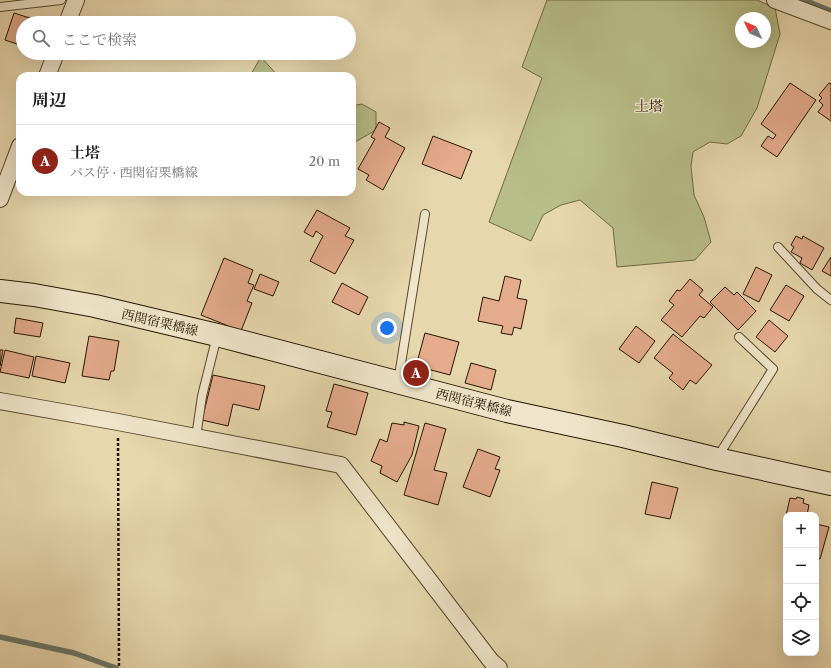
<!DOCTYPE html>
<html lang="ja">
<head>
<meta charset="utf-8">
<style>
	:root { --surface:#fff; --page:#f2f2f2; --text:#202124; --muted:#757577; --line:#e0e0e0; --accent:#8f2418 }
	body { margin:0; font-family:"Libre Caslon Text","Noto Serif JP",serif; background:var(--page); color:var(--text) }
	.controls { position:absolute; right:12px; bottom:12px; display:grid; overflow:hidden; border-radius:8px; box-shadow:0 4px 16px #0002 }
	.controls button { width:36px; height:36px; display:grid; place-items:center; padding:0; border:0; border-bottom:1px solid var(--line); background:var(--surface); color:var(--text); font:20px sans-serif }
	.compass { position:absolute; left:735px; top:12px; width:36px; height:36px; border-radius:50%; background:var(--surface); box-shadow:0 4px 16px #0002; rotate:314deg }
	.you { position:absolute; left:387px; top:328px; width:14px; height:14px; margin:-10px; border:3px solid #fff; border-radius:50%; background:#1a73e8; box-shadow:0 0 0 6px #1a73e833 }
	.badge { display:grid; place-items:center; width:26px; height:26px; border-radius:50%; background:var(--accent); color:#fff; font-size:13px; font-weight:700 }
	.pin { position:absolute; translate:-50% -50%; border:2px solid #fff; box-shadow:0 1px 4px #0006 }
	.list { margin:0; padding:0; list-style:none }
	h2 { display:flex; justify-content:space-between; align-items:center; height:52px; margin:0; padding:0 16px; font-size:17px }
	h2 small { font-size:13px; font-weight:400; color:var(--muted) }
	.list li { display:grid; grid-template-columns:26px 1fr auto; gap:12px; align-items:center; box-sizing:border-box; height:72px; padding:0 16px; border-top:1px solid var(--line) }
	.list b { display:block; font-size:15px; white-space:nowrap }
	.list p { margin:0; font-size:13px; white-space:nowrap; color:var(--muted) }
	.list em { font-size:13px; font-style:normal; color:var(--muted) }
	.icon { flex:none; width:22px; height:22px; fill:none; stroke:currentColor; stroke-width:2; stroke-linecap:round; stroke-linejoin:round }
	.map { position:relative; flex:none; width:831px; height:668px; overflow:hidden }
	.search { position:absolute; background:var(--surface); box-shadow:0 4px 16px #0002; left:16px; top:16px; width:340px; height:44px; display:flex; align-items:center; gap:10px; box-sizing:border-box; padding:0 14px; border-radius:22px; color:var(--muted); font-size:15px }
	.panel { position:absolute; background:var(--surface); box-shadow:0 4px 16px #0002; left:16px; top:72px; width:340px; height:124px; border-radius:12px }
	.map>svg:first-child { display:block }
	.green { fill:#b8be88; stroke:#6e6944; fill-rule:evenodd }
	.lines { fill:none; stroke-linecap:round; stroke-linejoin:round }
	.stream { stroke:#6a766a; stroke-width:5.5 }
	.building { fill:#e4ab8c; stroke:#251400 }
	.service-casing { stroke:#56452b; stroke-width:10 }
	.minor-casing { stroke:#56452b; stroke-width:18 }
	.secondary-casing { stroke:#251400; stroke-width:24 }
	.path { stroke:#251400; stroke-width:2.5; stroke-dasharray:3 2; stroke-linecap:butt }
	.service { stroke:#efe5ca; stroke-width:8 }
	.minor { stroke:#efe5ca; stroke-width:16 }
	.secondary { stroke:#efe5ca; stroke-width:22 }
	.labels { text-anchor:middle; stroke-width:3; stroke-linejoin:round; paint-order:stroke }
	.street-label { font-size:13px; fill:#251400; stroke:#efe5ca }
	.neighbourhood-label { font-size:14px; fill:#251400; stroke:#efe5ca }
</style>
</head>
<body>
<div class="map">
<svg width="831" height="668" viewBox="0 0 831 668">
	<rect width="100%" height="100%" fill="#e7d7ad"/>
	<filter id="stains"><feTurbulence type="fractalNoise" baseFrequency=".005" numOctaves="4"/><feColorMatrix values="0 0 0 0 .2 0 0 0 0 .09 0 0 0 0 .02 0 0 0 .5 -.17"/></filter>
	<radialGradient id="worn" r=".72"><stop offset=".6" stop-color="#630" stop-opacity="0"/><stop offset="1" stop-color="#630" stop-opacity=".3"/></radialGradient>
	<g class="green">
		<path d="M547,0H757L775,8L780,34L757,108L741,136L727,144L710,142L693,152L691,166L694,195L704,217L711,242L695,260L617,267L613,228L580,200L561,205L543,215L531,241L489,222L542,78L522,67ZM741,18H765V42H741Z"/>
		<path d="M261,57L278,76H250Z"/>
		<path d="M362,104L376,112V130L355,142L352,145V106Z"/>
	</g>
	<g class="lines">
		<g class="stream">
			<path d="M804,0L831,11"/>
			<path d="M0,637L74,653L116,668"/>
		</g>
	</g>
	<g class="building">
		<path d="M14,13L33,19L32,23H23V46L5,40Z"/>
		<path d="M790,83L816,100L777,157L761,146L768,136L773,139L776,135L761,124Z"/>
		<path d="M829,83L831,84V121L818,112L823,105L819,101L822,98L819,95Z"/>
		<path d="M379,122L390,128L385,137L405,148L383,190L366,180L369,175L358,169L375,139L371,137Z"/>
		<path d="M433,136L472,151L461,179L422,164Z"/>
		<path d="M317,210L350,228L345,236L354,240L335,274L310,261L323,236L316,231L313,237L304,232Z"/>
		<path d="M796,236L802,239L803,236L824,248L812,270L800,263L802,258L791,252L794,247L791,245Z"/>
		<path d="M831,257V276L822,271Z"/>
		<path d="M224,258L253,270L248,283L254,285L247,301L252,303L241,331L201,315Z"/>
		<path d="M756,267L772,275L759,302L743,294Z"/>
		<path d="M260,274L279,282L273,296L254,289Z"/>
		<path d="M505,276L521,280L517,298L527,300L521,329L514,327L512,335L501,333L503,326L478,321L483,297L499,301Z"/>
		<path d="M690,279L703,290L699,295L713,307L704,318L700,316L682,337L661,320L674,305L669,301L677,290L680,291Z"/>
		<path d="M342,283L368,297L359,315L332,302Z"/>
		<path d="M786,285L804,296L789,321L770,310Z"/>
		<path d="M725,287L734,295L737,292L756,311L738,330L710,302Z"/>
		<path d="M16,318L43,323L40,337L14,333Z"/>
		<path d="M769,320L788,336L775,352L756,337Z"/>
		<path d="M636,326L655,341L639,363L619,349Z"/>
		<path d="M425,333L459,342L450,375L416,366Z"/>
		<path d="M673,334L712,365L696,384L690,380L683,390L669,378L673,373L654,358Z"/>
		<path d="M89,336L119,341L114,371H111L109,380L82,376Z"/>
		<path d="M0,350H3L0,366Z"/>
		<path d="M5,350L34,357L29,378L0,372Z"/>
		<path d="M36,356L70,363L65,383L32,376Z"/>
		<path d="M471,363L496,370L491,390L465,383Z"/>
		<path d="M213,375L265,386L259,410L233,404L228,426L202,420Z"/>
		<path d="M334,384L368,393L356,435L327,427L332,412L326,411Z"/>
		<path d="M404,422L419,426L412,455L397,482L380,473L382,466L371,461L380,439L387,442L392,423L404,425Z"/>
		<path d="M425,423L446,429L434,470L447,473L438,505L404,495Z"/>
		<path d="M478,449L500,457L495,469L500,470L490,497L463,487Z"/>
		<path d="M652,482L678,488L670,519L645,514Z"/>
		<path d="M797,497L804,499L803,503L809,505L807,515H786V525L784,524L790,498L796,499Z"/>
		<path d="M816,524L829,527L820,559L816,558Z"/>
	</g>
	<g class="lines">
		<g class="service-casing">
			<g id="service">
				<path d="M0,7L61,0"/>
				<path d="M778,247L817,289L831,300"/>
				<path d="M398,382L425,214"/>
				<path d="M196,437L202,396L217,336"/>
				<path d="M717,458L773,369L739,337"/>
			</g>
		</g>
		<g class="minor-casing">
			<g id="minor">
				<path d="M775,0L831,21"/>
				<path d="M67,23L76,0"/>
				<path d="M47,76L56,53"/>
				<path d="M0,199L20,146"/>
				<path d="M0,401L118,422L341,465L491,661L499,668"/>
			</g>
		</g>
		<g class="secondary-casing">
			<path id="secondary" d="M0,291L34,295L95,306L217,335L507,411L623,436L717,459L831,484"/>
		</g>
		<path class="path" d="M118,438L119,668"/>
		<use href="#service" class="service"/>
		<use href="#minor" class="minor"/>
		<use href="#secondary" class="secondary"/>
	</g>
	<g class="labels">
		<g class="street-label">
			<text transform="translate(160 322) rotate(13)" y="5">西関宿栗橋線</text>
			<text transform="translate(474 402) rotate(14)" y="5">西関宿栗橋線</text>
		</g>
		<g class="neighbourhood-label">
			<text x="649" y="111">土塔</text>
		</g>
	</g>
	<rect width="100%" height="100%" filter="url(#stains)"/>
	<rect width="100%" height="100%" fill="url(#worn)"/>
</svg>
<div class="controls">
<button>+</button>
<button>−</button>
<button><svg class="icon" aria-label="locate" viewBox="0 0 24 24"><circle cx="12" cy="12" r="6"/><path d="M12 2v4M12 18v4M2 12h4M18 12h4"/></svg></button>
<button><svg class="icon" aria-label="layers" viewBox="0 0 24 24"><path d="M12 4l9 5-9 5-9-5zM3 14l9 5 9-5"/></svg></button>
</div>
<svg class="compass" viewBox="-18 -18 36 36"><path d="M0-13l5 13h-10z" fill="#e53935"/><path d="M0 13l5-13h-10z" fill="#757577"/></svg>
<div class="you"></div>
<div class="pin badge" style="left:416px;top:373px">A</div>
<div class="search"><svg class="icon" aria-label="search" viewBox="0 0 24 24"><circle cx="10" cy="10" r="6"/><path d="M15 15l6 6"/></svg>ここで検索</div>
<section class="panel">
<h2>周辺<small></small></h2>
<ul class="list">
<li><span class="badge">A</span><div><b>土塔</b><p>バス停 · 西関宿栗橋線</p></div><em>20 m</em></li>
</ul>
</section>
</div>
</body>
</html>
